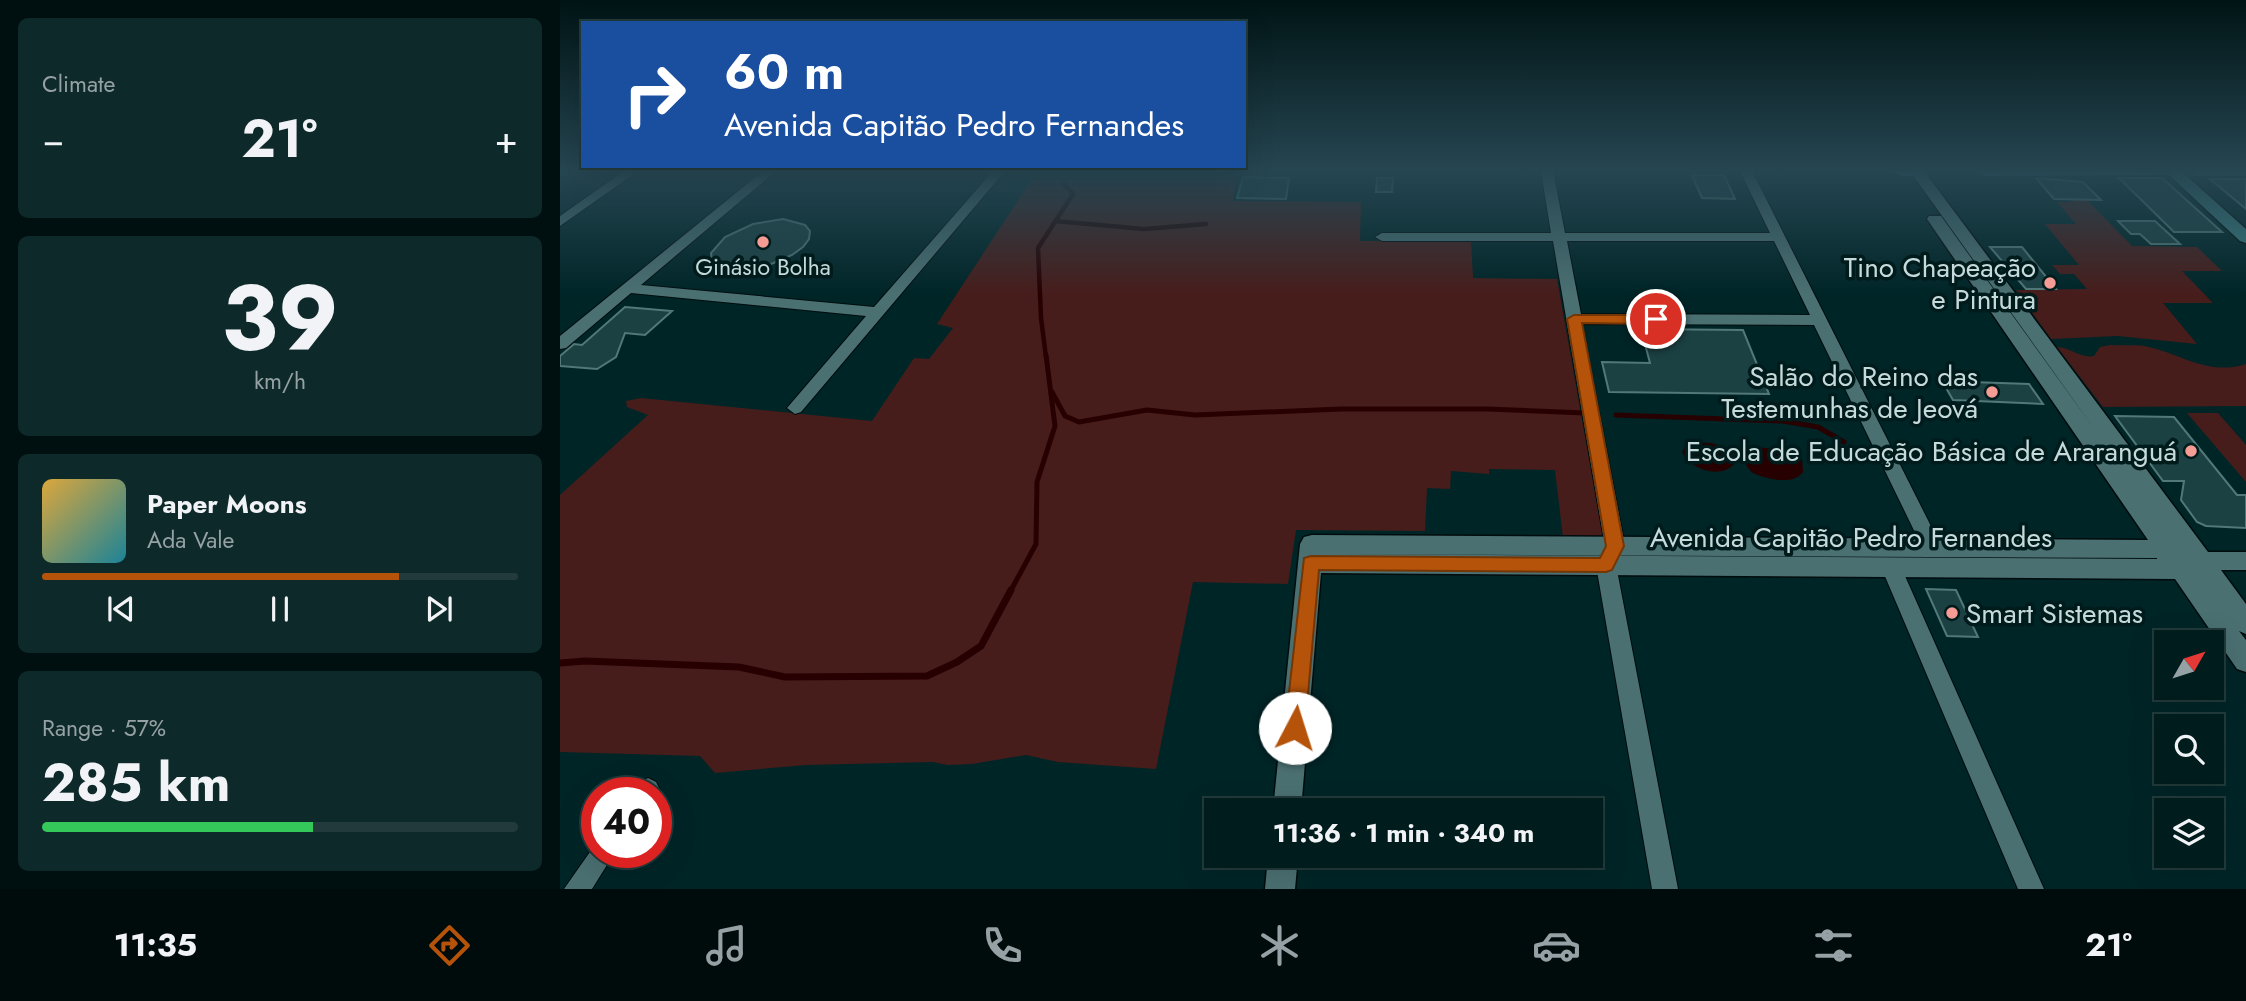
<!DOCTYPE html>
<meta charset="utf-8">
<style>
:root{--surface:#001c1d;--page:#0e292a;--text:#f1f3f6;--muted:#95a1a4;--line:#223a3b;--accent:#b45309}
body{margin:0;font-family:Jost,sans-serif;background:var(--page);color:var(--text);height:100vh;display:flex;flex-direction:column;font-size:26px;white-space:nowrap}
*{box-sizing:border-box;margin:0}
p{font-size:23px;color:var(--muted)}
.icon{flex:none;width:38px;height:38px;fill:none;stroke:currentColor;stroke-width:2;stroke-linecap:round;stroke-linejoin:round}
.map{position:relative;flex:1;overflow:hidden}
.drawer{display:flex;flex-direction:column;gap:18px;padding:18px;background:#000f10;width:560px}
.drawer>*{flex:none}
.guide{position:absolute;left:21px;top:21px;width:665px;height:147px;border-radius:0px;box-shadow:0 7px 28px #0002,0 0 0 2px var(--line);background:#1a4fa0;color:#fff;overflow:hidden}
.needle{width:46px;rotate:51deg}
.buttons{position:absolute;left:1594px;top:630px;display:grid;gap:14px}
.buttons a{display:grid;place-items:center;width:70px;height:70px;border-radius:0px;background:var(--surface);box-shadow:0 7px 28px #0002,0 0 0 2px var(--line);font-size:35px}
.speed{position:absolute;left:21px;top:777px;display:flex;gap:14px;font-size:35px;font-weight:700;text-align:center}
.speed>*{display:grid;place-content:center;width:91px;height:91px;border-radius:50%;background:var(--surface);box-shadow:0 7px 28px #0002,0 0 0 2px var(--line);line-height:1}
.speed .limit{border:10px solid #d22;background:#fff;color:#111}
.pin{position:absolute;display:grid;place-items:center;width:60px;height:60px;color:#fff;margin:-30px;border:4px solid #fff;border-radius:50%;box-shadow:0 2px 7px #0007}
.me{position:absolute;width:77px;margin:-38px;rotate:5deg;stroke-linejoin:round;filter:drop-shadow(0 0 5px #0008)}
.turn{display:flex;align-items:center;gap:24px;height:147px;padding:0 28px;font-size:32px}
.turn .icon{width:91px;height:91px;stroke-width:2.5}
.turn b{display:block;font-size:49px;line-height:60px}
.big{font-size:52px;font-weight:700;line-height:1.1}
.drawer .tile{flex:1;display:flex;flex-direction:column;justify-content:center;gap:10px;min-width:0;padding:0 24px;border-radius:10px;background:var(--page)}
.drawer .dial{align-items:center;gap:0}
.dial b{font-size:91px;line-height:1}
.song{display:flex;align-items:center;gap:21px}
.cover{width:84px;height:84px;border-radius:10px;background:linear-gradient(135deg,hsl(40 70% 55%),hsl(190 70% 35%))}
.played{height:7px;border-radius:4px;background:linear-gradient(90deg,var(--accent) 75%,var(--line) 75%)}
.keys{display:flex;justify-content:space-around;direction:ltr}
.heat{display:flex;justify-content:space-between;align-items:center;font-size:38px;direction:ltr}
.charge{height:10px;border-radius:5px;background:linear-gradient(90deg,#34c759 57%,var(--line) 0)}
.trip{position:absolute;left:644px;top:798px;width:399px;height:70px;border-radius:0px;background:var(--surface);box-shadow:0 7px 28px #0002,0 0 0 2px var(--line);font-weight:700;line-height:70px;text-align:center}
.tabs{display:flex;height:112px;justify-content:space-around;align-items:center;background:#000b0c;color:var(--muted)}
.tabs .icon{width:49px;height:49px}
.tabs .active{color:var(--accent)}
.tabs b{font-size:32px;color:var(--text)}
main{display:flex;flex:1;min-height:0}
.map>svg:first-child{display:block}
</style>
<main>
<section class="drawer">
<div class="tile"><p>Climate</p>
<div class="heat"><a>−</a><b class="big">21°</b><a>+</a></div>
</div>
<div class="tile dial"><b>39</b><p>km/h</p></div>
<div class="tile">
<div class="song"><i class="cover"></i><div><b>Paper Moons</b><p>Ada Vale</p></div></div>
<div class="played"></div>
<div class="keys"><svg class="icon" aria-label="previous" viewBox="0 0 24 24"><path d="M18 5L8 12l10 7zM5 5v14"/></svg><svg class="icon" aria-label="pause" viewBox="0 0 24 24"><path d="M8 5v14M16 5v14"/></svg><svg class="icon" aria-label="next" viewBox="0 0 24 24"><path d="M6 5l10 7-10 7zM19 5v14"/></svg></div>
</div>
<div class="tile"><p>Range · 57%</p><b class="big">285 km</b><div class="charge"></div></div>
</section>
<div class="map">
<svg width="1686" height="889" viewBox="0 0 1686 889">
<rect width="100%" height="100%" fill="#002527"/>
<!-- green -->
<path fill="#471d1b" d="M476,173L677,175L673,201L801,202L800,241H911L913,278L997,279L1043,538H1003L995,470L929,469V474L891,471L890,489L867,488L865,531L736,530L728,584L633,582L596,769L498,762L466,755L412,764L387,765L373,762L246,765L155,773L140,756L0,752V495L88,415L67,407L66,401L81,398L312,421L354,358L369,359L393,328L377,324Z
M1510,199L1527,200L1572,246L1637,247L1662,271H1622L1653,303H1603L1637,344L1558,336L1491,339L1456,290L1527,289L1514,274H1500L1492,265H1519L1485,224H1516L1497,202H1512Z
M1550,345C1563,346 1577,344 1589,347C1623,355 1649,376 1686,364V406L1543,407L1497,347C1510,347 1521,359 1534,356L1540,347Z
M1627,413H1658L1686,445V482Z"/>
<!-- water -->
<path fill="#270001" d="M1128,442C1145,442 1173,442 1175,463C1161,480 1131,470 1122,452Z
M1191,447L1236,450L1242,458L1243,472C1233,486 1207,479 1193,473C1187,469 1183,459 1184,452Z"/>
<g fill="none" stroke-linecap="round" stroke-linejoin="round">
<!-- stream-far2 -->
<path stroke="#270001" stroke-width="4.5" d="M495,221L584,229L646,224
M486,357L481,318L478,248L513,194L504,184"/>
<!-- stream-far1 -->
<path stroke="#270001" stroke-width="5" d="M492,392L505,416L519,422L587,410L635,415L781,409H927L1025,413
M1056,415L1223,421L1258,427L1284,442
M450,592L476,544L477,482L495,426L486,355"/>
<!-- stream -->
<path stroke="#270001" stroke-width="7" d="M0,663L25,661L179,667L225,677L367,676L397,662L421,646L451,590"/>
</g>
<!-- building -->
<path fill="#1c4143" stroke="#527879" stroke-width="2" d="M1132,175H1164L1175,199L1142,198Z
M683,177L729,178L726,199L677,198Z
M817,178H833L832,192H816Z
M1476,178L1523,182L1541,200L1494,199Z
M1559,178H1602L1662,232H1614Z
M1650,179H1686V209Z
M223,219L245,225L250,231L249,239L243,247L232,255L202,268L185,270L159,266L152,261L151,253L165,237L193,224Z
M1558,221H1595L1620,244H1591L1580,234H1571Z
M1430,247H1462L1496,289H1466Z
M65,307L112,311L85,335L65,333L56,357L37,369L0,366V356L14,344L22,345Z
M1081,329L1183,330L1209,394L1049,392L1042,362L1090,363Z
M1382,381L1469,384L1483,404L1393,400Z
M1555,416L1614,417L1677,495H1686V528L1646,526L1637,522L1621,500L1624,481H1603Z
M1366,589L1396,590L1418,637L1387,636Z"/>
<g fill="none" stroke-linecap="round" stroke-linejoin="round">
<defs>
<path id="minor" d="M64,171H78L0,226V216Z
M203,171H216L81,285L314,307L433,171H445L241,412L235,414L227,408L306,316L71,293L6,348L0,349V336Z
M981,171H993L1005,233H1210L1180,171H1192L1382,548L1379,553L1372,556L1365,553L1254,325L1022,324L1065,546L1056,565L1118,889H1092L1036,565L1045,546L993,241H822L815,237L822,233H991ZM1007,241H1214L1250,315L1021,314Z
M1331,559L1338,561L1341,567L1484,889H1458L1321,567L1324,561Z
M88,778L96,782L100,790L96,798V793H74L80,782Z
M37,842V852H55L32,889H4Z"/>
<path id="tertiary" d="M1350,171H1364L1648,552H1686V570H1661L1686,604V634L1679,631L1686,640V672L1677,669L1615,579L761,573L741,810H713L740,544L744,537L752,535L1588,540L1367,219L1369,216H1381L1535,430ZM763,554L1597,558V559Z
M1627,171H1686V176H1635Z
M708,856H738L735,889H705Z"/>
<path id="secondary" d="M1331,171H1365C1357,178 1339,178 1331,171Z
M1417,171H1621L1686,229V243L1680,241L1609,175L1424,176Z"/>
</defs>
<!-- minor casing -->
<use href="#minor" stroke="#000c0d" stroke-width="2"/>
<!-- tertiary casing -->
<use href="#tertiary" stroke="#000c0d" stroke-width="3"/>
<!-- secondary casing -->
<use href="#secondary" stroke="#000c0d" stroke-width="3"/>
<!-- minor -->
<use href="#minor" fill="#4b7072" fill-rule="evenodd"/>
<!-- tertiary -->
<use href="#tertiary" fill="#4b7072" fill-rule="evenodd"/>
<!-- secondary -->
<use href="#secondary" fill="#3b7d80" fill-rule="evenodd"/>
</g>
<!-- sky -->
<linearGradient id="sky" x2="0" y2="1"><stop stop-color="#001415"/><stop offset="0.58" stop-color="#264652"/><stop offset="1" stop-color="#264652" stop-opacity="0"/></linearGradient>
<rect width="1686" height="295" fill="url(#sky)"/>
<!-- route -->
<path fill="#b45309" stroke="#753606" stroke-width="2" d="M1014,315H1096L1103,319L1096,324L1022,323L1064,546L1052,570L1046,572L759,570L745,728L742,735L735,737L728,735L725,728L744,558L751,556L1040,558L1046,546L1007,319Z"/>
<!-- markers -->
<g fill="#f59c94" stroke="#001b1c" stroke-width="2.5">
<circle cx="203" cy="242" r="7"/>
<circle cx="1490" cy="283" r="7"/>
<circle cx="1432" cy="392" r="7"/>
<circle cx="1631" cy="451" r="7"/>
<circle cx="1392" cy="613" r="7"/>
</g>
<g text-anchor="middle" stroke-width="7" stroke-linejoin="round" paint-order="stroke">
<!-- far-poi labels -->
<g font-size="23" fill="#c6dadb" stroke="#001b1c">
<text x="203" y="275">Ginásio Bolha</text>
</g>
<!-- poi labels -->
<g font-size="28" fill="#c6dadb" stroke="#001b1c" text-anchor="end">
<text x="1476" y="277">Tino Chapeação<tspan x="1476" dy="32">e Pintura</tspan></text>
<text x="1418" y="386">Salão do Reino das<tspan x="1418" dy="32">Testemunhas de Jeová</tspan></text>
<text x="1617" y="461">Escola de Educação Básica de Araranguá</text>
<text x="1406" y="623" text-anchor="start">Smart Sistemas</text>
</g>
<!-- street labels -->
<g font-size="28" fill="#c6dadb" stroke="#001b1c">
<text x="1291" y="547">Avenida Capitão Pedro Fernandes</text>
</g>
</g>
</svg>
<div class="buttons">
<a><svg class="needle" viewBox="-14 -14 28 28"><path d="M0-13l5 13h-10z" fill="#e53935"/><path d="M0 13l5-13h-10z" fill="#95a1a4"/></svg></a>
<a><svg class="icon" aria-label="search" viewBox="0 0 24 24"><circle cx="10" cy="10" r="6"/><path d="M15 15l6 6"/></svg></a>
<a><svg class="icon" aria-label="layers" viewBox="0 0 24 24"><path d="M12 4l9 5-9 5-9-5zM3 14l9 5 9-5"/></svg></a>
</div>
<div class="speed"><div class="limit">40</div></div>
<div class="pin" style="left:1096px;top:319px;background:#d93025"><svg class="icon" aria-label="arrive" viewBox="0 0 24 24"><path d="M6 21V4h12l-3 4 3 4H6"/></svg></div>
<svg class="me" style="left:735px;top:728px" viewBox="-20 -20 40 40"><circle r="19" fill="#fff"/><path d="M0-13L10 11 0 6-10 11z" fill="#b45309"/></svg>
<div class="trip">11:36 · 1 min · 340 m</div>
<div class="guide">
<div class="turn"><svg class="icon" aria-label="right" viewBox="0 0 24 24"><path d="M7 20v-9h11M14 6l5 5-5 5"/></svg><div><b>60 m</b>Avenida Capitão Pedro Fernandes</div></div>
</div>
</div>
</main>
<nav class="tabs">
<b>11:35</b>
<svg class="icon active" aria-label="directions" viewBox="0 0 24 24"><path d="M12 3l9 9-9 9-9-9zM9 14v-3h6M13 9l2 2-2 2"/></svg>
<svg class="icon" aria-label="music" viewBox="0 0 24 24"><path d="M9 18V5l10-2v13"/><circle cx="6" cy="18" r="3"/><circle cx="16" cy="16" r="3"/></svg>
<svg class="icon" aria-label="phone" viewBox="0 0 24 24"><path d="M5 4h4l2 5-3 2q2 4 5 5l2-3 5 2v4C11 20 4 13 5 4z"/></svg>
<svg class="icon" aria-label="climate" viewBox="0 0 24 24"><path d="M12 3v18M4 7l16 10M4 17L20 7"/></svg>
<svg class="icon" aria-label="car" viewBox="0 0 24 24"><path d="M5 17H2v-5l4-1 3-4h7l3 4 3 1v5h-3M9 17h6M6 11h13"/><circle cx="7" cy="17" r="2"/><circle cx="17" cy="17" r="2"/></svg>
<svg class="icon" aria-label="filters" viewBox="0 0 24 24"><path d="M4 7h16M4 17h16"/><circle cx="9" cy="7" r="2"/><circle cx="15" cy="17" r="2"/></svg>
<b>21°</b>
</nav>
